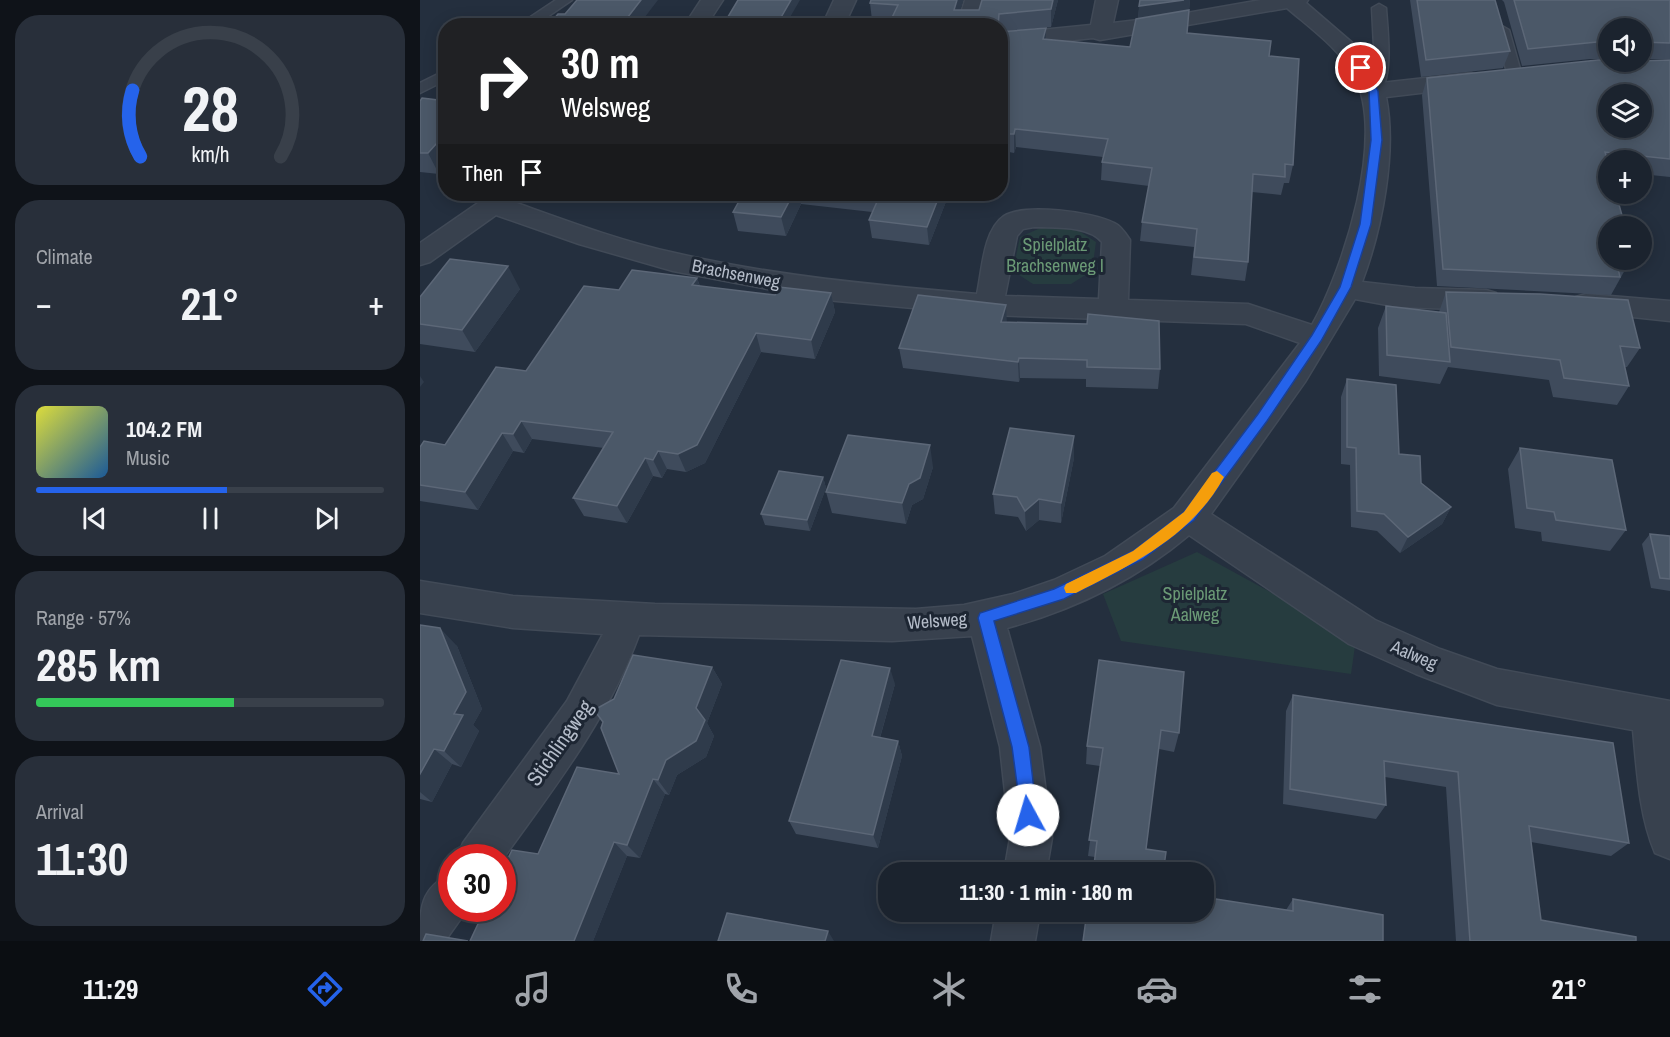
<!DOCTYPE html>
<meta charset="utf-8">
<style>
:root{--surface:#1b232e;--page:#282f3a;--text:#f1f3f6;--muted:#a0a4aa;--line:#39404a;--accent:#2563eb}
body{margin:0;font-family:"Archivo Narrow",sans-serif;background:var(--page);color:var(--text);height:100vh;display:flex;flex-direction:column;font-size:22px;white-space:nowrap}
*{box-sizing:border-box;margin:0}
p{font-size:20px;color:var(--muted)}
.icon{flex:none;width:33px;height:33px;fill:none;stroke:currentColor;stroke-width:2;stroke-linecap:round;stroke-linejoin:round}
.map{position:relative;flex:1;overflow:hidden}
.side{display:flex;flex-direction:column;gap:15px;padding:15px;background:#0f1319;width:420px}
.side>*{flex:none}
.top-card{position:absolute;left:18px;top:18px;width:570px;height:183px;border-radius:24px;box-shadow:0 3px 15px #0003,0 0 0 2px var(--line);background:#202124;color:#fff;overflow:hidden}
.buttons{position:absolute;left:1178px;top:18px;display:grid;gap:12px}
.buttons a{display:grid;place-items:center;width:54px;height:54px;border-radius:50%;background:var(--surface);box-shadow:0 3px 15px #0003,0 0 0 2px var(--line);font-size:30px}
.speed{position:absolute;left:18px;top:844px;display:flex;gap:12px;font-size:30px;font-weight:700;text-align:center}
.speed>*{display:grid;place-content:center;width:78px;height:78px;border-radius:50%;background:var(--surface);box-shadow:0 3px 15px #0003,0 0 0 2px var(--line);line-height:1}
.speed .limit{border:9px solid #d22;background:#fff;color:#111}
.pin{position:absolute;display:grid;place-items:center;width:51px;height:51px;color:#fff;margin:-26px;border:3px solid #fff;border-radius:50%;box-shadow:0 2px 6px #0007}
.me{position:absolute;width:66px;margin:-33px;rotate:354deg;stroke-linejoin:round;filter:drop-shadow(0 0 4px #0008)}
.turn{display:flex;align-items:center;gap:21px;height:126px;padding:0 24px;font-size:27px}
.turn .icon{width:78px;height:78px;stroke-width:2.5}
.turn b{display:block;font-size:42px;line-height:51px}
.then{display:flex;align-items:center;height:57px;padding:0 24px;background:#0003;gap:12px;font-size:22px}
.big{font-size:45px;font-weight:800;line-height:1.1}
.side .card{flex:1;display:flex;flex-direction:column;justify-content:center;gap:9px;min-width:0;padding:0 21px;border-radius:24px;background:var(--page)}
.side .dial{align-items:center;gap:0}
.dial svg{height:156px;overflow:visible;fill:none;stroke:var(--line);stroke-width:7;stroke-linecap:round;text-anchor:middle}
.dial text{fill:var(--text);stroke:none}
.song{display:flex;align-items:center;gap:18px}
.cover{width:72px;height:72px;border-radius:9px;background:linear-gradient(135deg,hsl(60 70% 55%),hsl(210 70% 35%))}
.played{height:6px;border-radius:3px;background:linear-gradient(90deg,var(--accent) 55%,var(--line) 55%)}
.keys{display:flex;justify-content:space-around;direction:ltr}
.heat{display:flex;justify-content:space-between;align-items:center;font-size:33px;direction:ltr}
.charge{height:9px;border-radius:4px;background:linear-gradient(90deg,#34c759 57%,var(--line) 0)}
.trip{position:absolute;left:458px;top:862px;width:336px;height:60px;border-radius:24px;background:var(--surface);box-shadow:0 3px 15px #0003,0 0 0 2px var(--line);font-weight:800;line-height:60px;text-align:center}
.tabs{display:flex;height:96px;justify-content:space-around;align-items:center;background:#0b0e12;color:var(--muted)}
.tabs .icon{width:42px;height:42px}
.tabs .active{color:var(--accent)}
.tabs b{font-size:27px;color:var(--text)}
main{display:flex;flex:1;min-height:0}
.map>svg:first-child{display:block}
</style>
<main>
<section class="side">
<div class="card dial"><svg viewBox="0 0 100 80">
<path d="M14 69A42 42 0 1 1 86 69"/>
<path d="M14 69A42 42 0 0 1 10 35" stroke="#2563eb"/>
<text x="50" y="56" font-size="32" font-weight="700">28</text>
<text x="50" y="72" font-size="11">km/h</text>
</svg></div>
<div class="card"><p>Climate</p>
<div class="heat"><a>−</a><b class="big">21°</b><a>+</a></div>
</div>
<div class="card">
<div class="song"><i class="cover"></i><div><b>104.2 FM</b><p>Music</p></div></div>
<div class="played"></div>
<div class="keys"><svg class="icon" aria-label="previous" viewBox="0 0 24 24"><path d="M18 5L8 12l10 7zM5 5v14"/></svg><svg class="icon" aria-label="pause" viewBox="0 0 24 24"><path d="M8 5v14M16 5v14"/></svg><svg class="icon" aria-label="next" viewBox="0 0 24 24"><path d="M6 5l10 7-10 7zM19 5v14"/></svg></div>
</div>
<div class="card"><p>Range · 57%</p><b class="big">285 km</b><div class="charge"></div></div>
<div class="card"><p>Arrival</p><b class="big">11:30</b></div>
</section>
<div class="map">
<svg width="1250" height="941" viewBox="0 0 1250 941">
<rect width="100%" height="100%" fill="#242f3e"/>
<!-- green -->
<path fill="#263c3f" d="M625,226L653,227L676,242L672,271L651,284H613L593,271L600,237Z
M777,552L936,639L931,674L701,641L683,594Z"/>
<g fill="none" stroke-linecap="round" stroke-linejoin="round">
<defs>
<path id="service" d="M136,0H152L114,26H97Z
M959,4L966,8C967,27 976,90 953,96L945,91L955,67L952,8Z
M1082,26L1089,30L1102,76L1100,79L1095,80L1088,76L1075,30Z
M26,70V80L0,93V83Z"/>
<path id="minor" d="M281,0H303L286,26H264Z
M414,0H436L424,26H402Z
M545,0H567L559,26H537Z
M676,0H698L693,23L744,17L841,0H888L886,3L936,46L961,83L1051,73L1059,75L1063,80L1059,85L1051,87L966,97C977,152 962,229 942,282L995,288L1066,290L1076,293L1080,300L1076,307L1066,310L978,307L935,299L885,382L791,514L955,620L1020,649L1077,669L1250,701V859L1235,853C1219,815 1217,771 1213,730L1077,705L996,674L929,644L769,535C717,579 653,610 587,628L620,747L632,838L626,873H584L590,838L580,747L552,636L472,641L219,635C188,719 134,788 82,860L37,858L43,843L147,701L183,634L93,628L0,613V581L93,596L235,604L496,609L544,605L593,594L634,580L685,556L754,508L880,343L826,324L569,315L406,300L253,271L159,244L76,215L10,262L0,265V243L71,194H101L94,202C147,221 200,241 255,253C354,276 455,285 557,294C562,272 563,230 584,216C605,203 673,212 694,223C701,226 706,234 710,240L708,300L828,304L892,325C923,270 967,135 934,76C919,48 890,28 867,8L680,40L673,38L580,48V34L671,25ZM614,227C635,228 668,225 682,242L679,299L585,296L597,236L603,229Z
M1166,294L1250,301V321L1156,311L1152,304L1156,297Z
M32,873V909L47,910L25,941H0C0,908 0,888 32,873Z
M576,912H620L615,941H571Z"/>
</defs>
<!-- service casing -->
<use href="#service" stroke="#414a57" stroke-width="3"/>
<!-- minor casing -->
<use href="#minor" stroke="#414a57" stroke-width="3"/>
<!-- service -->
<use href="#service" fill="#38414e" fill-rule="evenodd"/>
<!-- minor -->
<use href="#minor" fill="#38414e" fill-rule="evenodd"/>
</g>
<!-- wall -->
<path fill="#3f4b5c" d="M451,0H543L540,10H559L638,0L631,27L580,32V26H468L470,21L452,20L450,3Z
M720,0H770L767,33L849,56L873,165L869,183H864L861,195L832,192L828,262L825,281L771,275L774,247L720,241L722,222L729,186L681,180L682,162L683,157L596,147L594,153L589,152L586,163L580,162V32L626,39L710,47L741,14L718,18Z
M990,0H1075L1090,51L1083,68L1001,77Z
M1082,0H1250V59H1221V28H1188V59H1170L1102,66L1084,2Z
M1250,60V177L1221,174V160H1188V226L1210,261L1191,295L1017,286L1002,95L1007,78Z
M0,101H26V166L19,174L0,172Z
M302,194H529L509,245L452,238L449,220L452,212L381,204L366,236L318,231L313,212L322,196Z
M277,278L280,286L355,295L411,293L415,312L395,359L341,352L285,463L266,472L247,469L242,478L233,476L207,523L164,516L153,498L184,448L112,439L104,453L93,451L58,510L0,501V447L25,445L106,371L199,290Z
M100,289L55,352L0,344V297Z
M1026,292L1220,348L1207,367H1205L1209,386L1197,405L1133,397L1129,380L1028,367L1020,384L959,376L958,328L966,306L1019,312Z
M586,305V322L740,369L738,389L666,387V379L600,378L599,382L483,368L479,348Z
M927,379L979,454L1001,483L1031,507L1022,524L980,553L957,531L931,527L930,465L921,464V397Z
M654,436V458L641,523L619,520L606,531L598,517L575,514L573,494Z
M1100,448L1206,530L1190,551L1122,541L1121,532L1095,528L1088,469Z
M513,467L503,499L492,505L486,524L412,513L406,492Z
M403,477L406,488L390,531L345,525L341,514Z
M1230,534L1250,536V591L1231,588L1222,544Z
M0,625L37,646L62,709L53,725L59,731L41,767L32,764L12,802L0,799Z
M679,660L759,733L754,752L739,749L675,857L668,856L680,766L666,764L667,746Z
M292,667L302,684L287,723L294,736L286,757L257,775L249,795L245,794L220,858L207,856L173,941H50L118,854L199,774Z
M475,684L460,738L478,741L482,756L458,848L376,834L369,821Z
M873,695L1209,843L1191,856L1111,842L1121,920L1216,941H1036L1026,787L965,777L966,805L956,819L863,804L866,711Z
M873,899L963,915L667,912L866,910Z"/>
<!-- shaded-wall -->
<path fill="#2f3b4b" d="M221,0H238L218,26H201Z
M371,0H380L365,26H356Z
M537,0H543L536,26L534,10Z
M633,0H638L631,27V9Z
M764,0H770L769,10L718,18L719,6Z
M626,28V45L623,39Z
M595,129L596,147L594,153V134Z
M26,133V166L19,174L8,153Z
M588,134L589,152L586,163L585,144Z
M373,194H378L381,204L366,236L361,217Z
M520,194H529L509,245L507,227Z
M88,266L100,289L55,352L42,330Z
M277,278L283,297L272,285Z
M411,293L415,312L395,359L391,340Z
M586,305L587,325L581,322Z
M336,333L341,352L285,463L266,472L258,454Z
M599,358L600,378L599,382L598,362Z
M0,376L4,382L0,387Z
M101,421L112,439L104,453L93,434Z
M82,433L93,451L58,510L45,492Z
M654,436V458L641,523V503Z
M510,445L513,467L503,499L492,505L486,524L482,503L489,484Z
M238,451L247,469L242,478L233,460Z
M225,458L233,476L207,523L197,506Z
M403,477L406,488L390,531L387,520Z
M619,499V520L606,531L605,511Z
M1031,507L1022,524L980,553L988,537Z
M20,628L37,646L62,709L53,725L59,731L41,767L24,751L34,714Z
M292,667L302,684L287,723L294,736L286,757L257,775L249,795L238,780L246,760L276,708Z
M470,668L475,684L456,751L452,736Z
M478,741L482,756L458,848L453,835Z
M14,749L32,764L12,802L0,792V774Z
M233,779L245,794L220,858L207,845Z
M194,842L207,856L173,941H154Z
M408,931L414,941H405Z"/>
<!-- building -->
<path fill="#4b5868" stroke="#5c6777" stroke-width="1.5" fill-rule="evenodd" d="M157,0H221L201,26H128L138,14H145Z
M318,0H371L356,26H315L303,25Z
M451,0H537L534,10H559L562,0H633L631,9L579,14L578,26H468L478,5L450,3Z
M720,0H764L719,6Z
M997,0H1075L1090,51L1006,60Z
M1094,0H1250V43L1221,42V28H1188V42H1177L1108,49Z
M769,10L767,33L851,41L849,56L879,59L873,165L865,164V177L833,174L828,262L774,257L777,229L722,222L732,168L682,162L688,139L595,129L594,134H588L585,144H580V32L626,28L623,39L710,47L716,19Z
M1178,60H1188V62L1250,60V159L1185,152L1188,162V194H1196L1205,226H1188V260H1196L1200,277L1023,269L1007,78ZM1188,94H1221V128H1188Z
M2,98L26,101V133L8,153H0V101Z
M323,194H373L361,217L313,212Z
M444,194H520L507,227L449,220L460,195Z
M30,259L88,266L42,330L0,324V297Z
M212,270L277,278L272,285L355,295L359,287L411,293L391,340L336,333L277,445L258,454L238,451L233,460L225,458L197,506L153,498L193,432L101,421L93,434L82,433L45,492L0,485V447L4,441L25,445L76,367L106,371L164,286L199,290Z
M1026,292L1120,294L1208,300L1220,348L1200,346L1209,386L1144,378L1140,360L1031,347Z
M498,295L586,305L581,322L667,324L668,314L739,321L740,369L667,367V360L599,358L598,362L479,348Z
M966,306L1026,313L1030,362L967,355Z
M927,379L976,385L979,454L1000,456L1001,483L1031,507L988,537L964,514L937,511L936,448L927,447Z
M590,428L654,436L641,503L619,499L605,511L597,497L573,494Z
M428,435L510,445L500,478L489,484L482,503L406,492Z
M1100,448L1192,460L1206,530L1136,520L1134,512L1107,508Z
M359,471L403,477L387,520L341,514Z
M1230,534L1250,536V579L1240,578Z
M0,625L20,628L46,692L34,714L43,715L24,751L14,749L0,774Z
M213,655L292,667L276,708L285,720L276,741L246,760L238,780L233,779L207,845L194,842L154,941H50L65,909H82V871L92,850L118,854L157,767L199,774L181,728L183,722L174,710L194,699Z
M421,660L470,668L452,736L478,741L453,835L369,821Z
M679,660L764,672L759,733L741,730L726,849L746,852L743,873H673L677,841L669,840L683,748L667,746Z
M873,695L1193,743L1209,843L1109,826L1121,920L1216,937V941H1050L1038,772L964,761L966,805L870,789Z
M783,897L873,911V899L963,915V941H663L667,912H783Z
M307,913L408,931L405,941H298Z
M6,934L48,941H3Z"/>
<!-- route -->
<path fill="#2563eb" stroke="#184099" stroke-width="1.5" d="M941,65L946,68L958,91L962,140L951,224L931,287L901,341L847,421L774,520L723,559L644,599L574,621L609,747L617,815L614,821L608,824L602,821L592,747L558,618L560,613L634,589L713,551L764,512L838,414L892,335L920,287L940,224L951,140L949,91L937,68Z"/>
<!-- slow -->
<path fill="#f59e0b" d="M797,471L804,477C772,536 713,564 656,593H646L644,588L646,584L713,551L764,512L792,473Z"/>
<g text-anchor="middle" stroke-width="6" stroke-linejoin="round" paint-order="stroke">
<!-- park labels -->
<g font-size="18" fill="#6b9a76" stroke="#1d2633">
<text x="635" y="251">Spielplatz<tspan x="635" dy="21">Brachsenweg I</tspan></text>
<text x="775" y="600">Spielplatz<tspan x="775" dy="21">Aalweg</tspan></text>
</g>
<!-- street labels -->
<g font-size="18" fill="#b4bcc9" stroke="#1d2633">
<text transform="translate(316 274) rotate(11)" y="6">Brachsenweg</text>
<text transform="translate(517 621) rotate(-4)" y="6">Welsweg</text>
<text transform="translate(994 655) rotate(23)" y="6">Aalweg</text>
</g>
<!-- near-street labels -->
<g font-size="21" fill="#b4bcc9" stroke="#1d2633">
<text transform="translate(140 743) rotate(-55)" y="7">Stichlingweg</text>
</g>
</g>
</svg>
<div class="buttons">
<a><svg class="icon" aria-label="sound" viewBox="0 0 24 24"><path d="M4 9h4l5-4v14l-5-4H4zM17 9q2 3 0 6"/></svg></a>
<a><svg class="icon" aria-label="layers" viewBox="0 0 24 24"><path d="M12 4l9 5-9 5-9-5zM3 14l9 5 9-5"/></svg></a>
<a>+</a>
<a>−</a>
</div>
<div class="speed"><div class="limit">30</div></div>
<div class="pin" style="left:941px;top:68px;background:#d93025"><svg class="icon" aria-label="arrive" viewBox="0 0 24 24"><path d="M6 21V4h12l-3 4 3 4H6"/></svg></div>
<svg class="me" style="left:608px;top:815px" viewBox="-20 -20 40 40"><circle r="19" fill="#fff"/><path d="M0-13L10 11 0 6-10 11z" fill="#2563eb"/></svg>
<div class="trip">11:30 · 1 min · 180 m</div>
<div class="top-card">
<div class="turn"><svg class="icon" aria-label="right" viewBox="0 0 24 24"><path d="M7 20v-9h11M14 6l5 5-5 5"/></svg><div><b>30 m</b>Welsweg</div></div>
<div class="then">Then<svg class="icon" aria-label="arrive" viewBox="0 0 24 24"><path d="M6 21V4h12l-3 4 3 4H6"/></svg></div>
</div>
</div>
</main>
<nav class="tabs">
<b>11:29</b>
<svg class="icon active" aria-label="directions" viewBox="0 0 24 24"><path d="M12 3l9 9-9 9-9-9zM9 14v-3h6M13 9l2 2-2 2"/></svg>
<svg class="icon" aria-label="music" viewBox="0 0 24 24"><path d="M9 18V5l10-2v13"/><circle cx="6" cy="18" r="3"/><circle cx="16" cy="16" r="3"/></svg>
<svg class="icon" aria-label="phone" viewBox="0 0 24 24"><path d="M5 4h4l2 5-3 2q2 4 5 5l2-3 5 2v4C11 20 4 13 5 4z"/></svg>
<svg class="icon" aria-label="climate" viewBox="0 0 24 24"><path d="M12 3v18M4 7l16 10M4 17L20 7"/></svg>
<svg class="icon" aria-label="car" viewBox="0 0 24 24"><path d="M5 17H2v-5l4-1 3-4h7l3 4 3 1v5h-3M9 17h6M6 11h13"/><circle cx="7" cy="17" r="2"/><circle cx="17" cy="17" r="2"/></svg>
<svg class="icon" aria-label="filters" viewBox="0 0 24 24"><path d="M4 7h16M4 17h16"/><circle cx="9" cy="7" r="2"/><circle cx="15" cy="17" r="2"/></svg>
<b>21°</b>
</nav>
